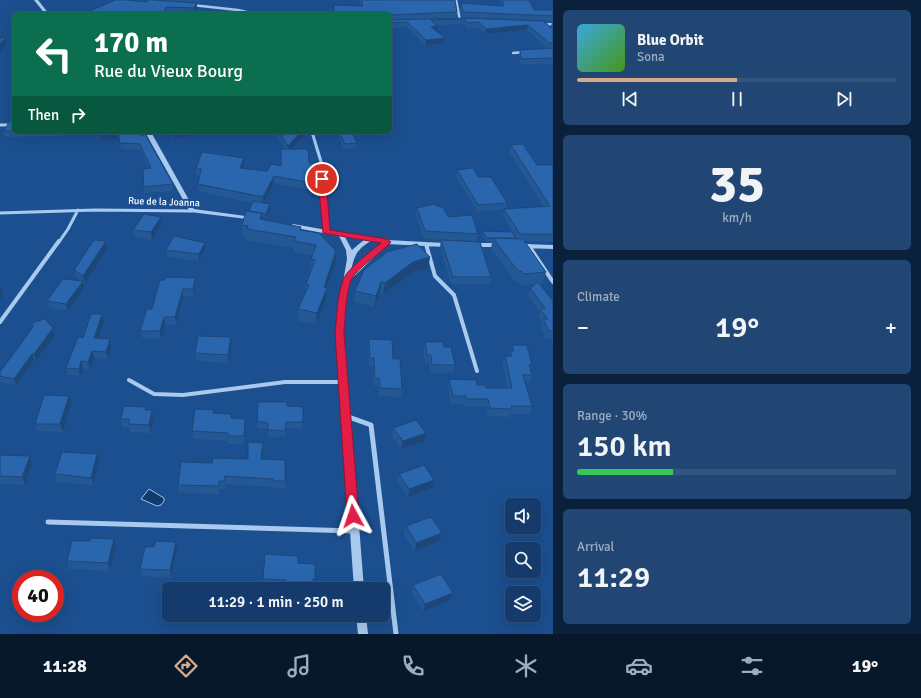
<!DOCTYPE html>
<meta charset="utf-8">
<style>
:root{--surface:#143b6b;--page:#214673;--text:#f1f3f6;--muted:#9dadc1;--line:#33557e;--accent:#d6ab8b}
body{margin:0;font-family:Signika,sans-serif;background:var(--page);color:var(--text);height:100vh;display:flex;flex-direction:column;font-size:15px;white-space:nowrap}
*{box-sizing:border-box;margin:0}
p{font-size:13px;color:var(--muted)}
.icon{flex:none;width:22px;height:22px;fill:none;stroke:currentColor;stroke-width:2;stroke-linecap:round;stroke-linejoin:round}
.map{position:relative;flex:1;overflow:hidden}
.sheet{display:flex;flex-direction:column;gap:10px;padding:10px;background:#0b203b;width:368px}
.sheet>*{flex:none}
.hud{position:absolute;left:12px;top:12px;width:380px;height:122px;border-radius:6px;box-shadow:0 4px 16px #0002,0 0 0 1px var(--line);background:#0b6e4f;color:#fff;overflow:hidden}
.buttons{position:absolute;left:505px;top:498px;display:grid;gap:8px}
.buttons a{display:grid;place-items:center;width:36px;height:36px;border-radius:6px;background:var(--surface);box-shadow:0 4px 16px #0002,0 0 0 1px var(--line);font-size:20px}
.speed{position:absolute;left:12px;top:570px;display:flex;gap:8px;font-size:20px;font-weight:700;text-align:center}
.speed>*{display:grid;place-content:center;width:52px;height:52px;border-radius:50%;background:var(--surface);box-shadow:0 4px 16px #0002,0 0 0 1px var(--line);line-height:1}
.speed .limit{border:6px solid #d22;background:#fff;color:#111}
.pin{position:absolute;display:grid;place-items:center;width:34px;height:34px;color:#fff;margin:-17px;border:2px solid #fff;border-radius:50%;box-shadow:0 1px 4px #0007}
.me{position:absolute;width:44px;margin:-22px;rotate:355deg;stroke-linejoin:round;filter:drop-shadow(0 0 3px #0008)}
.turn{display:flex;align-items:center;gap:14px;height:84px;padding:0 16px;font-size:18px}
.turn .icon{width:52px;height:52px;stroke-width:2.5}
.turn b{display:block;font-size:28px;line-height:34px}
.then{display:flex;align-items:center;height:38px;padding:0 16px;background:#0003;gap:8px;font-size:15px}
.big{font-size:30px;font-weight:600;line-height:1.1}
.sheet .tile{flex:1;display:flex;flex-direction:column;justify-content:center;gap:6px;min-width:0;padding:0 14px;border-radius:6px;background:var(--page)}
.sheet .dial{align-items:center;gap:0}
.dial b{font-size:52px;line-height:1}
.song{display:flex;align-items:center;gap:12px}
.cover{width:48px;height:48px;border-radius:6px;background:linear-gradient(135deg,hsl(200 70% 55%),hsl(100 70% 35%))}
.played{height:4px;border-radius:2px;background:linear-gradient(90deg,var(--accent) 50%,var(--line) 50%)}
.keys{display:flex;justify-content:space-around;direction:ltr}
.heat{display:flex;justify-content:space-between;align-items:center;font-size:22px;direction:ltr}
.charge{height:6px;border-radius:3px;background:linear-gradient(90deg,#34c759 30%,var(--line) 0)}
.trip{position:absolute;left:162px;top:582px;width:228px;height:40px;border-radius:6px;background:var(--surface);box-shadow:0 4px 16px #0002,0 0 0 1px var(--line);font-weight:600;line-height:40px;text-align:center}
.tabs{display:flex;height:64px;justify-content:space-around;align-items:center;background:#08182b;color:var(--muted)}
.tabs .icon{width:28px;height:28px}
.tabs .current{color:var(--accent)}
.tabs b{font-size:18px;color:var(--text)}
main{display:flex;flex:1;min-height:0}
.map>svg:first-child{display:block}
</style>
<main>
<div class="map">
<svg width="553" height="634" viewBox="0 0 553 634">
<rect width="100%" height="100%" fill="#1b4f8f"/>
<!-- water -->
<path fill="#123a6d" stroke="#9cc4f0" d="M149,489L164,498V501L161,505L157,506L141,499Z"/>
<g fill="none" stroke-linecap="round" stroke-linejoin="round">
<!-- minor-far3 -->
<path stroke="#a9c9ee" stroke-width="2.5" d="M456,0L460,20
M192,5L238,10L255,14
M542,25L553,24
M513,53L525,52"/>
<!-- minor-far2 -->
<path stroke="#a9c9ee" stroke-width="3" d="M0,125H14
M312,132L322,165V193L326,226L325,232
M0,213L96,210L192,211
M59,242L68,229L78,210"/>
<!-- minor-far1 -->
<path stroke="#a9c9ee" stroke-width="4" d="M387,242L445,245
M426,244L435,276L454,295L477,371
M476,245H497
M524,246L553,247
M529,246L553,282
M0,322L59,241
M129,380L154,394L183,395L285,382H342"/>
<!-- minor -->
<path stroke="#a9c9ee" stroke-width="5" d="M346,416L371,425L396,634
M48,522L354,531"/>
<!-- tertiary -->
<path fill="#a9c9ee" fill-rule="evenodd" d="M34,0H38L49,14H45Z
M145,132H151L194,209L253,217L256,219L255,220L190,212Z
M293,224L389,241L390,242L350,280L345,305L344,333L364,589H354L336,333L339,305L347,259L346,250L339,236L291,227L290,226ZM345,237L364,240L359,244L352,250ZM371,241L382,243L351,271C354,256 357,249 371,241Z
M356,615H366L368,634H358Z"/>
</g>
<!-- wall -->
<path fill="#245895" d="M158,0H201L200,3Z
M359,0H455L457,12V18L543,21L553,29V64H520L519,56L520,50L548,49L527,30L485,34L478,28H467L464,24L436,25L437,26V31L444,43L426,46L407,27L390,28V14L361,6Z
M500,0H529L534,10H553V29L551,27L552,21L462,17L460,8L461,3L502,6Z
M147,2L197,3V8L194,13L166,12V14H83Z
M14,113V132H63L61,136L5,137L4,131L13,121L12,116Z
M118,132L142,136L173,184V191L144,193V187L149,168L141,150L121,149Z
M164,132H207L174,139L172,136L167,137Z
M275,132H307L291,149L318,170L316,191L274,183L263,203L270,204V208L266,218L262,217L263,220L301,230L336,262L327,288L326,299L316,324L298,321V309L305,293L306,284L311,270H310L311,259L312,256L294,252V248L247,240V237L242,236V225L253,203L198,191V184L199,176H197L196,169L244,158V165L243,169L267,171L281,166L285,149Z
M318,132H352L357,143L356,148L344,149L337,133H318Z
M511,145L537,165H553V242L524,241L546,272L543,283H539L553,301V340L552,339H546L540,327L542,322L538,317L540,312L528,296L530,288L536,284L521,285L518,282H515L491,249L492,242L486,241L481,235L482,231L516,238L503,216L504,209L477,212L456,176L457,170L478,177L507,203L506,209L544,207L509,152Z
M436,206L448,217L478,234L476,241L424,239L416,216L417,208Z
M161,217L162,224L152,240L134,237L133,230Z
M441,240L491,277L490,284H451L440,247Z
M106,241L107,249L85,284L83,283L84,288L68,311L49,308L47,301L79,280L76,278L74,270Z
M205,243V250L199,261L167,257L166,250Z
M430,257L428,268L412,273L383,294H380L374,307L354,302L355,291Z
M160,280L195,285L193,296H183L176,325L165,324L161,339L142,338L140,331L152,309Z
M104,321L98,338L111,346L108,359L94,358L90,369H83L80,376L68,375L66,368L83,338Z
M32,323L53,328L55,335L36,361L34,360L16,385L0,382V372L33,327Z
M369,339L393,359L402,389L401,397L379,396L378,386H374L373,366H369L368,347Z
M425,342L444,347L455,365L453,373H431L429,363H425L423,349Z
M231,345L229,363L196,361L195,353Z
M512,345L532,365L531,370L532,375L529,383H525L532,406L530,414H510L509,417L488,416L486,407H464V404H451L448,387L449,379L477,385L486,388H508L502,364L505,356H509Z
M71,403L63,432L37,431L35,424Z
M287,406L303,407L302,429L286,428L285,437H268V429L257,428V421Z
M214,410V413L231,418L245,419V427L244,444H228V441L193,439L192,431Z
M153,418L151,433L130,432L129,427H122L121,419Z
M393,428L426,433L425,441L401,449L392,436Z
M263,451L262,459L285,460V489L274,488L273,487L225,484V489H220V494L179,493L178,485L212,463L248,459Z
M0,455L30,456L32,464L25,485L0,484Z
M99,461L93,485L57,482L55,474Z
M399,474L434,480L432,488L408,497L398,482Z
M406,526L442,533L440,541L415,551L404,534Z
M116,547L110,571L69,569L67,561Z
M177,550L171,578L142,576L140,569Z
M298,563L315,579V586H313V589H286V587L263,586V579Z
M413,585L453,593L450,600L423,612L412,593Z"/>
<!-- shaded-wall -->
<path fill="#1d4779" d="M197,3V8L194,13V8Z
M528,25L527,30L485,34L486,29Z
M437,26V31L431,27Z
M5,38L6,44L0,52V45Z
M445,38L444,43L426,46V40Z
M60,132H63L61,136Z
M111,132H116L117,139L101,140L100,133Z
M166,132H172V136L167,137Z
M173,132H207L174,139Z
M301,132H307L288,153V146Z
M244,158V165L241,176L240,168Z
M274,176V183L263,205V197Z
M270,204V208L266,218V214Z
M262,213L263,224L260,219Z
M161,217L162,224L152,240L151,232Z
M106,241L107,249L85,284L83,276Z
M205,243V250L199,261V254Z
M336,251V262L325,293L327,288L326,299L316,324L317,313L324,287Z
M430,257L428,268L412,273L383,294L385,283L413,262Z
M195,278V285L193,296V289Z
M83,281L84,288L68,311L66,304Z
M381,282L380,294L374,307L376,296Z
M1,288L3,295L0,300V289Z
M183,289V296L176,325L175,317Z
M102,314L104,321L96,345L94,338Z
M164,317L165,324L161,339L160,331Z
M53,328L55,335L36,361L34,354Z
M231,337V345L229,363L228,355Z
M110,339L111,346L108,359L106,352Z
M92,351L94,358L90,369L88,362Z
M32,354L34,360L16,385L14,379Z
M81,361L83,369L80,376L79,369Z
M69,396L71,403L63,432L60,424Z
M152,410L153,418L151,433L149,425Z
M245,419V427L244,444V436Z
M426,433L425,441L401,449L403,441Z
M263,443V451L261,467V459Z
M97,454L99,461L93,485L91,478Z
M30,456L32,464L25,485L22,477Z
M434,480L432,488L408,497L409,489Z
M219,481L220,489V494L219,486Z
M442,533L440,541L415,551L416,543Z
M114,539L116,547L110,571L108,563Z
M176,542L177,550L171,578L170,570Z
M453,593L450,600L423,612L425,604Z"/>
<!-- building -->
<path fill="#2a66ad" stroke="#1d4779" d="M115,0H127L147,2L148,0H154L197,3L194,8L166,7L165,11L156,12L157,14H144V12H114V14H83Z
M361,0H455L457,12L390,15V14H334V5L363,6Z
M502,0H529L534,10H553V16L463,12L461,3L504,6Z
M465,18L543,21L553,29V43H549L528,25L486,29L479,22L468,23L465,19L431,20L437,26L431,27L445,38L426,40L407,22L390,23V20Z
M0,38H5L0,45Z
M553,48V58L521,59L520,50Z
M14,120V131H4L9,122Z
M100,132H111L100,133Z
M118,132H142V136L145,134L173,184L144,187L143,169L151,168L140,144L120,143Z
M279,132H301L288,146Z
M339,132H352L357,143L345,144Z
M523,144L537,165H553V234H520L504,209L550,206L511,145Z
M281,149H308L309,163H318L316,184L274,176L263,197L198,184L201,169H196L202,152L244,158L240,168L267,171L271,164L281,166Z
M473,168L478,177H491L507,203L478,205L457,170Z
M253,201L270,204L266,214L249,211Z
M435,204L436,206L443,207L448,217L472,215L478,234L425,231L417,208Z
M246,211L262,213L260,219L301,227L300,230L319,233L336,251L324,287L327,288L317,313L298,309L309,285L306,284L315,260L311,259L316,245L294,241L296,237L247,229L248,226L242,225Z
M144,214L161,217L151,232L133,230Z
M482,231L512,232L516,238H487Z
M174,236L205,243L199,254L166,250Z
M493,238L523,239L546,272L524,274L521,271H518Z
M94,240L106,241L83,276L74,270Z
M441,240L480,242L491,277H453Z
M417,244L430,257L413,262L385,283L381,282L376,296L355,291L364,270L387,252Z
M165,277L195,278L193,289H183L175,317H164L160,331H140L147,309H152L160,280H165Z
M63,279L83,281L66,304L47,301Z
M538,282L553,301V331H549L543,319H548L540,309L545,308L530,288Z
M91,314H102L94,338L110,339L106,352L92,351L88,362L81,361L79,369L66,368L78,337L83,338Z
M45,319L53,328L34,354H32L14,379L0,376V372L33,327L32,323Z
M198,336L231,337L228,355L195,353Z
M369,339L392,340L393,359H400L402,389L380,388L379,378H375L374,358H370Z
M425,342H443L444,347H451L455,365H432L431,355H427Z
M512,345H527L532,365H529L532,375H523L532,406H511L512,409L490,408L488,399H466V396H453L449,379L476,380L477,385H485L486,388H512L505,356H512L510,351H514Z
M44,395L69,396L60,424H35Z
M258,402H287V406L303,407V422H286L285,431L268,430V423L257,421Z
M124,406L145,407V410H152L149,425L129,424V419H121Z
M195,409L214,410L213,413L231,414V418L245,419L244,436H228V433L192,431Z
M416,420L426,433L403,441L393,428Z
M248,442L263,443L261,459L285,460V481H274L273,479L225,476L224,481H219V486L178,485L181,462L212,463L213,458L248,459Z
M62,452L97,454L91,478L55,474Z
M0,455L30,456L22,477L0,476Z
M424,465L434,480L409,489L399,474Z
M431,517L442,533L416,543L406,526Z
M91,538L114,539L108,563L67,561L72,541H90Z
M156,541L176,542L170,570L140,569L145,547H154Z
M265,554L298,556V563L315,564V579H313V588L286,587V580L263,579Z
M441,574L453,593L425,604L413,585Z"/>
<!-- route -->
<path fill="#e11d48" stroke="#92132f" d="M322,176L326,179L330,230L387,239L391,242C381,254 358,266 351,280C346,292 345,319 344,333L359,516L357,520L353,522L349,520L347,516L335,333C337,316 337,296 343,280C347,269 371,251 381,243L323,233L318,179Z"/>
<g text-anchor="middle" stroke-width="4" stroke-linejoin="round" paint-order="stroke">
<!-- street labels -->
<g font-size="10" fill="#fff" stroke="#1b4f8f">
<text transform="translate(164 201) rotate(2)" y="4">Rue de la Joanna</text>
</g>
</g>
</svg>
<div class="buttons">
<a><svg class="icon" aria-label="sound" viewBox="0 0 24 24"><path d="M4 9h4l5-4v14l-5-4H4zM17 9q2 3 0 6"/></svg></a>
<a><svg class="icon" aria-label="search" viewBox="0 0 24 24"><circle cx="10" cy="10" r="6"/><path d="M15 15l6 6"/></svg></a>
<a><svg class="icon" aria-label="layers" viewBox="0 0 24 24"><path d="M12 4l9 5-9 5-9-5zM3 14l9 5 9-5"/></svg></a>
</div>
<div class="speed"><div class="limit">40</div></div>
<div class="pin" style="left:322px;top:179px;background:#d93025"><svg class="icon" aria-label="arrive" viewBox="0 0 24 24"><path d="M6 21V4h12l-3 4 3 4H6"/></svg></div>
<svg class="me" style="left:353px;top:516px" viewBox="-20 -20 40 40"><path d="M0-17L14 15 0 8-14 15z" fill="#e11d48" stroke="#fff" stroke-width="4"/></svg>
<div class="trip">11:29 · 1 min · 250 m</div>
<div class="hud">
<div class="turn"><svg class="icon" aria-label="left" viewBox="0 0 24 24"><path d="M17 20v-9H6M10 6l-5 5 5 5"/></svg><div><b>170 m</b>Rue du Vieux Bourg</div></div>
<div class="then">Then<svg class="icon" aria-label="right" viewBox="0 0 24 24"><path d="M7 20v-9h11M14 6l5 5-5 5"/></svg></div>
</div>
</div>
<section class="sheet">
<div class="tile">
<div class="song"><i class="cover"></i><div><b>Blue Orbit</b><p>Sona</p></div></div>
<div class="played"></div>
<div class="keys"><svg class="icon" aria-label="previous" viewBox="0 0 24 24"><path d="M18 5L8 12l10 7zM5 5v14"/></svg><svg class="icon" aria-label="pause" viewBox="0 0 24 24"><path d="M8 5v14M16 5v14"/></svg><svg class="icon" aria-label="next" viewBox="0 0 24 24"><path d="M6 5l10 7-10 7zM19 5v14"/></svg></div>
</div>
<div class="tile dial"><b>35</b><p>km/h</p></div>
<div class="tile"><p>Climate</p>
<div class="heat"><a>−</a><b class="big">19°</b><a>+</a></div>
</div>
<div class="tile"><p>Range · 30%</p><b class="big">150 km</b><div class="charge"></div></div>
<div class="tile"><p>Arrival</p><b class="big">11:29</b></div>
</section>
</main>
<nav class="tabs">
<b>11:28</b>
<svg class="icon current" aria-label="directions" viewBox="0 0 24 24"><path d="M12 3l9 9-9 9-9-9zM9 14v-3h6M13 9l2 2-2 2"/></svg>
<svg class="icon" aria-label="music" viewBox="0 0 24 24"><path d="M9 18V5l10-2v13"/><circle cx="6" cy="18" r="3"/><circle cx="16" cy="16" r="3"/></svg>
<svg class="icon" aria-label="phone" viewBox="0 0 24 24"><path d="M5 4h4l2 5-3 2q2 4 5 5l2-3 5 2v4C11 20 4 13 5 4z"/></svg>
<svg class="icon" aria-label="climate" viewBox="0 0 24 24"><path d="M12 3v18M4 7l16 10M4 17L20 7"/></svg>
<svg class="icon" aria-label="car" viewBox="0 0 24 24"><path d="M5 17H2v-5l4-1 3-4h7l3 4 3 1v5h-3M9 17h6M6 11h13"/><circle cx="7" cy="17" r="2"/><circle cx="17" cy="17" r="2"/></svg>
<svg class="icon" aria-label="filters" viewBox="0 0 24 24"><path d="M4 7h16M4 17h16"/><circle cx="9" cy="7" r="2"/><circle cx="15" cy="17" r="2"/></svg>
<b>19°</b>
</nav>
